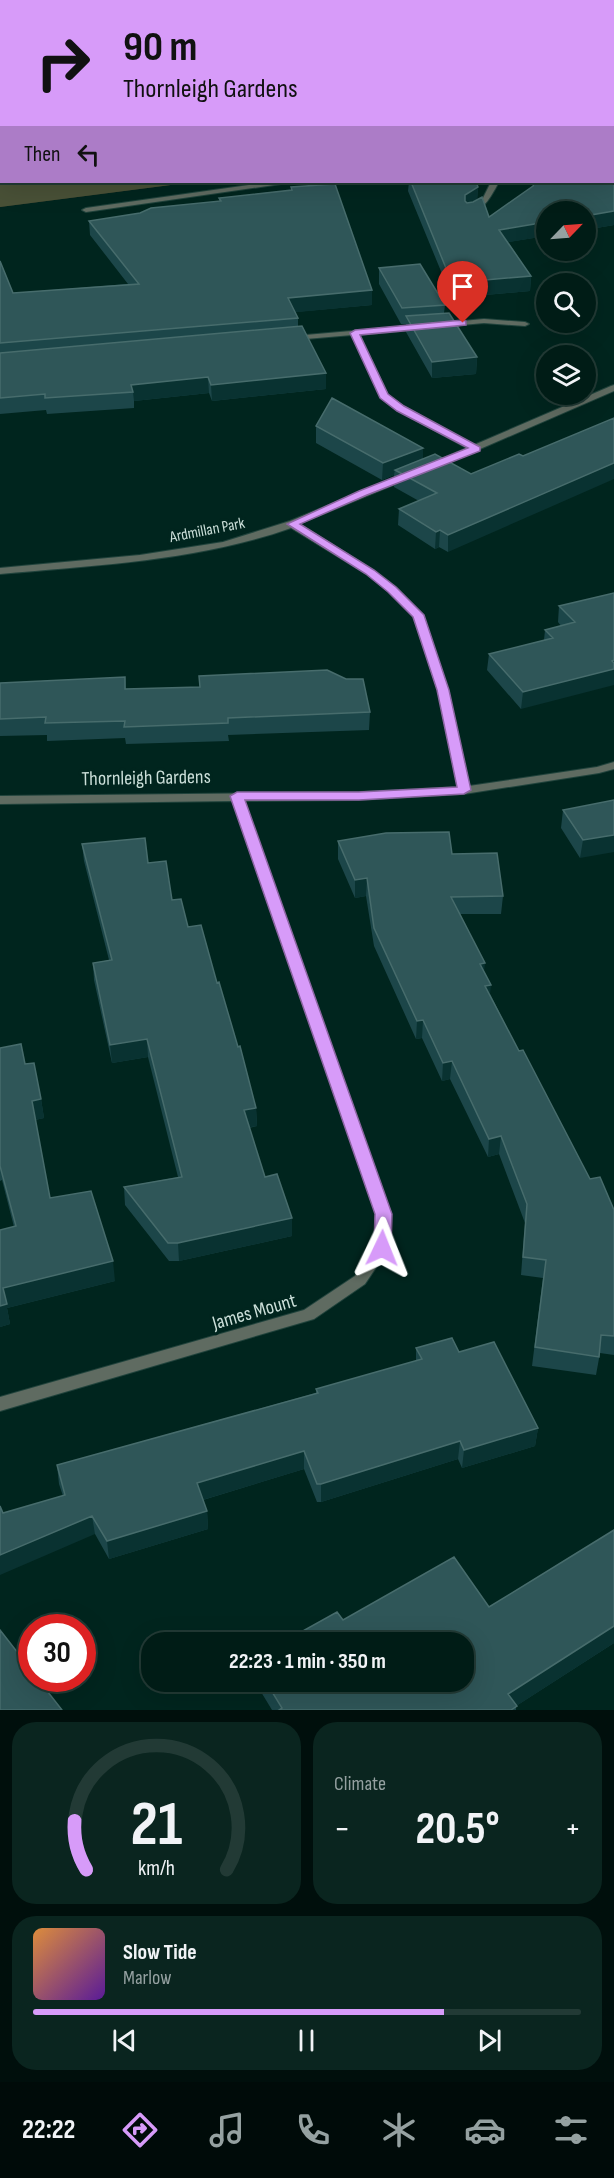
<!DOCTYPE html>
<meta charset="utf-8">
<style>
:root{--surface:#001c16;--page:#0a251f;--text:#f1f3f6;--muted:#95a1a1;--line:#223a35;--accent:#d79bf9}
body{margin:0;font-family:"Sofia Sans Condensed",sans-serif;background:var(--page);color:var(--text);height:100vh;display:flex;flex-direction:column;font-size:22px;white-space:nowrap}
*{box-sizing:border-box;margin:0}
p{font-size:20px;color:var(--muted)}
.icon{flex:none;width:33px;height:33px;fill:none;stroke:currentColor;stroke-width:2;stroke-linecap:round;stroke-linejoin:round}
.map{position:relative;height:1710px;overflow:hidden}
.panel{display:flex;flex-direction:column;gap:12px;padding:12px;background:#000f0c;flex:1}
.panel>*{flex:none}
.banner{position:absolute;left:0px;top:0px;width:615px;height:183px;box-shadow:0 6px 24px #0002,0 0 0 2px var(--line);background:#d79bf9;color:#111;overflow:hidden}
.needle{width:39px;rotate:65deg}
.buttons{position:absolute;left:536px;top:201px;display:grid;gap:12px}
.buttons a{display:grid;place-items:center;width:60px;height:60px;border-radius:50%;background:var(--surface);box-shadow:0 6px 24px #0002,0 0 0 2px var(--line);font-size:30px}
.speed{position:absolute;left:18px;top:1614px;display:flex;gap:12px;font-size:30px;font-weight:700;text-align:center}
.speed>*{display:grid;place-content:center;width:78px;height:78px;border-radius:50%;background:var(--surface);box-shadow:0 6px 24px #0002,0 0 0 2px var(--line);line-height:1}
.speed .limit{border:9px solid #d22;background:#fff;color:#111}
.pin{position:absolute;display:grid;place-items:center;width:51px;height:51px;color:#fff;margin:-62px -26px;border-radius:50% 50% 50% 0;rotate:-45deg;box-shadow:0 0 6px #0007}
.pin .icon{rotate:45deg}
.me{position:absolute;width:66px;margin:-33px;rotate:2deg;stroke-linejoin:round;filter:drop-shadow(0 0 4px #0008)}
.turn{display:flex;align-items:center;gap:21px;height:126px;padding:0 24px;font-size:27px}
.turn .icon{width:78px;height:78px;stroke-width:2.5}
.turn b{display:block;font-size:42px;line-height:51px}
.then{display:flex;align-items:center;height:57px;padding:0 24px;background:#0003;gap:12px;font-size:22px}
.big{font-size:45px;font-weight:700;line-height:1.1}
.panel .tile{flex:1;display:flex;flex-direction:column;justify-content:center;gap:9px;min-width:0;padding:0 21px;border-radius:24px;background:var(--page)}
.panel .dial{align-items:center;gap:0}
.dial svg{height:156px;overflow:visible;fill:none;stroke:var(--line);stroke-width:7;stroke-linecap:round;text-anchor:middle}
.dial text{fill:var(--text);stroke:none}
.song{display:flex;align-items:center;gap:18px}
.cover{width:72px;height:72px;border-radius:9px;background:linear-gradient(135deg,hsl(30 70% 55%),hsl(270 70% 35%))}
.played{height:6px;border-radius:3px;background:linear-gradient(90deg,var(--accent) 75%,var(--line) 75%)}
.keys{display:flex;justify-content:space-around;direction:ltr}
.heat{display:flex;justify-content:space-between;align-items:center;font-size:33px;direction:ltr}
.panel .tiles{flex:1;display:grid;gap:12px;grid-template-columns:1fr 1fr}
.tile:last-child{grid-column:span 2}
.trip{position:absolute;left:141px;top:1632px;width:333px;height:60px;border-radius:24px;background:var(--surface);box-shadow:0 6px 24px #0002,0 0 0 2px var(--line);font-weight:700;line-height:60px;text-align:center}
.dock{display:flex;height:96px;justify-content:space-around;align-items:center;background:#000b09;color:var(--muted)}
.dock .icon{width:42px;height:42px}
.dock .selected{color:var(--accent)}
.dock b{font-size:27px;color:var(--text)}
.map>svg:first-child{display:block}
</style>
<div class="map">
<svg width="614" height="1710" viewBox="0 0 614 1710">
<rect width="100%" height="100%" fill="#00251e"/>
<!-- green -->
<path fill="#333829" d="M0,0H614V118V2H2V182H194L0,207Z"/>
<!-- forest -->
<path fill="#495137" d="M0,176L2,182H194L0,207Z"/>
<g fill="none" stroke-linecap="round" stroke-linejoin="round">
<defs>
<path id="street" d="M270,182H285L281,184L86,212L82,210L86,208Z
M491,182H499C492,194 485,211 469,212V208L482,200Z
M484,319L525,322L529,324L525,326L484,323L440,327L436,325L440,323Z
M420,325H423V329L360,335L388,395L403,406L474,445L611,386L614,385V391L480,449L479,451H474L435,468H429V464L467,448L397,410L381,398L352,335L294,340L290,338L294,336Z
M407,473L412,476L410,478L299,524L374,570L396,587L423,615L448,690L469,786L597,767L614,762V769L599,773L464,794L359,800L244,801L390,1214L389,1248L365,1284L314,1319L0,1411V1397L304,1310L355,1276L375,1247L376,1214L233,801L0,804V796L359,792L458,787L438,690L413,616L388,591L366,574L291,528C198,561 98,565 0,574V568L140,555L223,542L290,521Z"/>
</defs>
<!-- street casing -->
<use href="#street" stroke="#20433c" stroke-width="2"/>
<!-- street -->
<use href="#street" fill="#5f6b61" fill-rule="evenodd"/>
</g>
<!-- wall -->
<path fill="#1c4649" d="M614,153V225L585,230V212H546V236L508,242L531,276L530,291L452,298L408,191L409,182H476L478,187L477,200L482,197L489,217L533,186L535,182H614Z
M291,187L372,305L295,312L298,318V327L326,373V389L212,401L209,393L134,401V408L47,414L46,410L0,414V261L13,293L128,284L90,235L89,221L219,201V198L291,190Z
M379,268L445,305L444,313L477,357L476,374L432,378L406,332V324H401L379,284Z
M316,426L471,474L448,552L439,547L435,549L398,525L399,509L419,501L394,487V475L382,480L316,443Z
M614,593L521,709L487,670L489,654L544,640L545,630L561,626L558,622L559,606Z
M125,677L126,689L370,712L369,730L228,735L229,741L126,744L125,738L47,741V735L0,736V683Z
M614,800L580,858L561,828L563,810Z
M338,841L452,854L503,896L501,914H460L484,972L490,994L519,1051L590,1179L614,1210V1355L600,1353L596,1375L532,1366L543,1278L521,1275L525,1223L499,1154L488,1157L450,1079L442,1081L422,1038L416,1039L374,946L366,896L355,898L338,859Z
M82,844L148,863L188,927L217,983L256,1108L257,1126L249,1128L265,1177L292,1236L179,1261H169L125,1205L124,1187L178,1177L148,1057L112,1063L94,980L93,963L109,960L84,861Z
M0,1048L25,1064L41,1099L44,1118L35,1120L50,1198L115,1281L7,1308L10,1324L0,1327L14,1227L2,1180L0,1181Z
M416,1348L459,1352L538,1428L535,1446L462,1468L458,1459L321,1502H317L304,1469L203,1500L207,1511L208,1529L109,1559L95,1534L3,1513L63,1496L59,1484L57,1465L316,1393V1389L416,1361Z
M614,1530V1643L516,1706V1710H272L255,1682H464L343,1620L489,1607Z"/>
<!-- shaded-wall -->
<path fill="#093231" d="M478,187L477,201L465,209V195Z
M614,211V225L585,230V216Z
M546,222V236L498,244L499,230Z
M531,276L530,291L452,298V283Z
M372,290V305L288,313V298Z
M477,357L476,374L432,378V362Z
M326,373V389L212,401L211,385Z
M208,377L209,393L134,401L133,392L131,385Z
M423,448V464L395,470L394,475L382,480L383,463Z
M614,463V479L448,552V535Z
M440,530L439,547L435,549L436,532Z
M614,660V685L521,709L523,692Z
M614,835V852L580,858L583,840Z
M367,878L366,896L355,898V880Z
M485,963L483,981L480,964Z
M491,985L489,1003L485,986Z
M423,1020L422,1038L416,1039L417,1021Z
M147,1039L148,1057L112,1063L110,1045Z
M452,1061L450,1079L442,1081L443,1063Z
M41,1099L44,1118L35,1120L32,1101Z
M256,1108L257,1126L244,1128V1110Z
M501,1136L499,1154L488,1157L489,1139Z
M292,1218V1236L179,1261L178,1243Z
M113,1261L115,1281L7,1308L10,1324L0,1327V1306L3,1288Z
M538,1428L535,1446L462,1468L464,1450Z
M460,1441L458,1459L321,1502V1484Z
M304,1451V1469L199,1501L197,1483Z
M207,1511L208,1529L109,1559L107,1541Z
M92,1516L95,1534L0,1575V1555Z
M614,1626V1643L510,1710L508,1694Z"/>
<!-- building -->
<path fill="#2f5658" stroke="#476c6c" stroke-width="1.5" d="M614,153V211L585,216V212H546V222L499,230L531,276L452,283L411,182H476L478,187L465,195V201L467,203L473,202L482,197L489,217L533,186L535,182H614Z
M335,184L372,290L288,298L298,318L0,343V261L13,293L139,284L89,221L140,213L151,208L221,201L219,198L292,190L291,187Z
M420,264L445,305L402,308L379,268Z
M449,313L477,357L432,362L406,316Z
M302,326L326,373L211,385L208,377L131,385L133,392L45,398V394L0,398V353Z
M332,398L423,448L383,463L316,426Z
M614,418V463L448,535L440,530L436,532L399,509L437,493L395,470L435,454L471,474L519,454L523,456Z
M614,593V660L612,661L614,663V669L523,692L489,654L553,638L545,630L575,622L559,606Z
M327,670L346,679H363L370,712L228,718V723L124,727L125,721L45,723L46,717L0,719V683L125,677V689L200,687L199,676Z
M614,800V835L583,840L563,810Z
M449,832L452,854L497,853L503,896L451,897L485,963L480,964L491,985L485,986L519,1051L523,1050L590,1179L600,1177L614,1210V1336L601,1335L599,1357L535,1347L546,1260L523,1257L527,1204L501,1136L489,1139L452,1061L443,1063L423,1020L417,1021L374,928L367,878L355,880L338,841L386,833Z
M145,838L148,863L166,861L172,900L181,899L188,927L201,925L217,983L219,982L238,1047L240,1046L256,1108L244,1110L265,1177L277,1174L292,1218L178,1243H168L124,1187L182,1177L147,1039L110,1045L93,963L112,960L82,844Z
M21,1044L25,1064L34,1063L41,1099L32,1101L50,1198L91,1191L113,1261L3,1288L7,1304L0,1306V1230L16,1226L0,1166V1048Z
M452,1338L459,1352L494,1342L538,1428L464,1450L460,1441L321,1484H317L304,1451L197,1483L207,1511L107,1541L92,1516L0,1555V1506L3,1513L65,1495L57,1465L318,1393L316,1389L422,1359L416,1348Z
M614,1530V1626L508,1694L517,1706L511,1710H279L282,1708L266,1682H464V1642H283L337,1612L343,1620L454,1557L489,1607Z
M0,1630L32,1671V1678H37L62,1710H0Z"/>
<!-- route -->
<path fill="#d79bf9" stroke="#8c65a2" stroke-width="1.5" d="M463,320L466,321V325L360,335L388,394L404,406L480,447V451L367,495L300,524L374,570L396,587L424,615L449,690L471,790L464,794L359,800H245L392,1214L391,1248L388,1253L382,1255L376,1253L374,1248L375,1214L230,796L237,792H359L457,787L437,690L413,617L388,592L366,574L287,524L359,491L468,448L397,411L380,398L350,333L355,330Z"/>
<g text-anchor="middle" stroke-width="6" stroke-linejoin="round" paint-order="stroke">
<!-- far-street labels -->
<g font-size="16" fill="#cbdfd9" stroke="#00251e">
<text transform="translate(207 529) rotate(-11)" y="6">Ardmillan Park</text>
</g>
<!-- street labels -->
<g font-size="20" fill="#cbdfd9" stroke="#00251e">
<text transform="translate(146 777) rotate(-1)" y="7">Thornleigh Gardens</text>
<text transform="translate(254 1311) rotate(-16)" y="7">James Mount</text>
</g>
</g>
</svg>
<div class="buttons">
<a><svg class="needle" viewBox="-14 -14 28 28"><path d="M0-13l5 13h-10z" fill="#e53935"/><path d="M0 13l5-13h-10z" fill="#95a1a1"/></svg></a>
<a><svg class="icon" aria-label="search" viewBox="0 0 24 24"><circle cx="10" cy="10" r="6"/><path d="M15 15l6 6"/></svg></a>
<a><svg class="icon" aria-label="layers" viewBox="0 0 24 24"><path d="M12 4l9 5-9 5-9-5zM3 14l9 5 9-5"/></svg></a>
</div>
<div class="speed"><div class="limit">30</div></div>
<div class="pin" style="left:463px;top:323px;background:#d93025"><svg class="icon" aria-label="arrive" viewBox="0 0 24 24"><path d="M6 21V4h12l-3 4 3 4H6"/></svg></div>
<svg class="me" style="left:382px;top:1248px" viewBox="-20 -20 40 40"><path d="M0-17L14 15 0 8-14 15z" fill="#d79bf9" stroke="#fff" stroke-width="4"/></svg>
<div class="trip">22:23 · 1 min · 350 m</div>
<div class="banner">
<div class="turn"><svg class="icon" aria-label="right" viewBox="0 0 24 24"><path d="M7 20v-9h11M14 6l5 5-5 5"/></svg><div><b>90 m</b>Thornleigh Gardens</div></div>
<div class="then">Then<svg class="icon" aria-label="left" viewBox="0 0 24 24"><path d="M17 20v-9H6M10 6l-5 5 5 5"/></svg></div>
</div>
</div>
<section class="panel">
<div class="tiles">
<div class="tile dial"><svg viewBox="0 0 100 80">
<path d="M14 69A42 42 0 1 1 86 69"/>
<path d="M14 69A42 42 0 0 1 8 44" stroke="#d79bf9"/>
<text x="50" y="56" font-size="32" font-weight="700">21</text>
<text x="50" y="72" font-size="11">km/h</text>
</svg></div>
<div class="tile"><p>Climate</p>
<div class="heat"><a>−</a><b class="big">20.5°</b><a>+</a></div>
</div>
<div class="tile">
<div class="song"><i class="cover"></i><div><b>Slow Tide</b><p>Marlow</p></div></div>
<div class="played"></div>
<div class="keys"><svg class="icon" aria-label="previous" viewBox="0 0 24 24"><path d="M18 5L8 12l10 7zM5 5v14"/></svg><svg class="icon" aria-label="pause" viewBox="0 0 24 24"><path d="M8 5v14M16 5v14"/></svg><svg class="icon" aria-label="next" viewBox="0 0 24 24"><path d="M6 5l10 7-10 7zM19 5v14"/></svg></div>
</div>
</div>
</section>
<nav class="dock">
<b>22:22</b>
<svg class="icon selected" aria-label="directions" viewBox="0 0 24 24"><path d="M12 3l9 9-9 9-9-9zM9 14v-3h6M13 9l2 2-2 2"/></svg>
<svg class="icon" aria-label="music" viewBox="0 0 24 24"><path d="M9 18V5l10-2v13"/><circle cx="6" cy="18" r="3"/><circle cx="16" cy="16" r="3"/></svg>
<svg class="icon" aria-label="phone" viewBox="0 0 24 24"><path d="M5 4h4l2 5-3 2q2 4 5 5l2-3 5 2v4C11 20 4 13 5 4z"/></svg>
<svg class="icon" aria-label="climate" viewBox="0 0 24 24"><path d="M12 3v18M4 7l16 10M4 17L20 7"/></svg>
<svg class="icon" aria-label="car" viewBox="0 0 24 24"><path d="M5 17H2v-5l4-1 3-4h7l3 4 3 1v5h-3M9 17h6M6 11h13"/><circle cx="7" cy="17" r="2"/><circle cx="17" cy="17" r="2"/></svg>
<svg class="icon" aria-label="filters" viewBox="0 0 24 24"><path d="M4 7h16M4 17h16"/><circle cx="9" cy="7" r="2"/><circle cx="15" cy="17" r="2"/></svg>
</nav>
